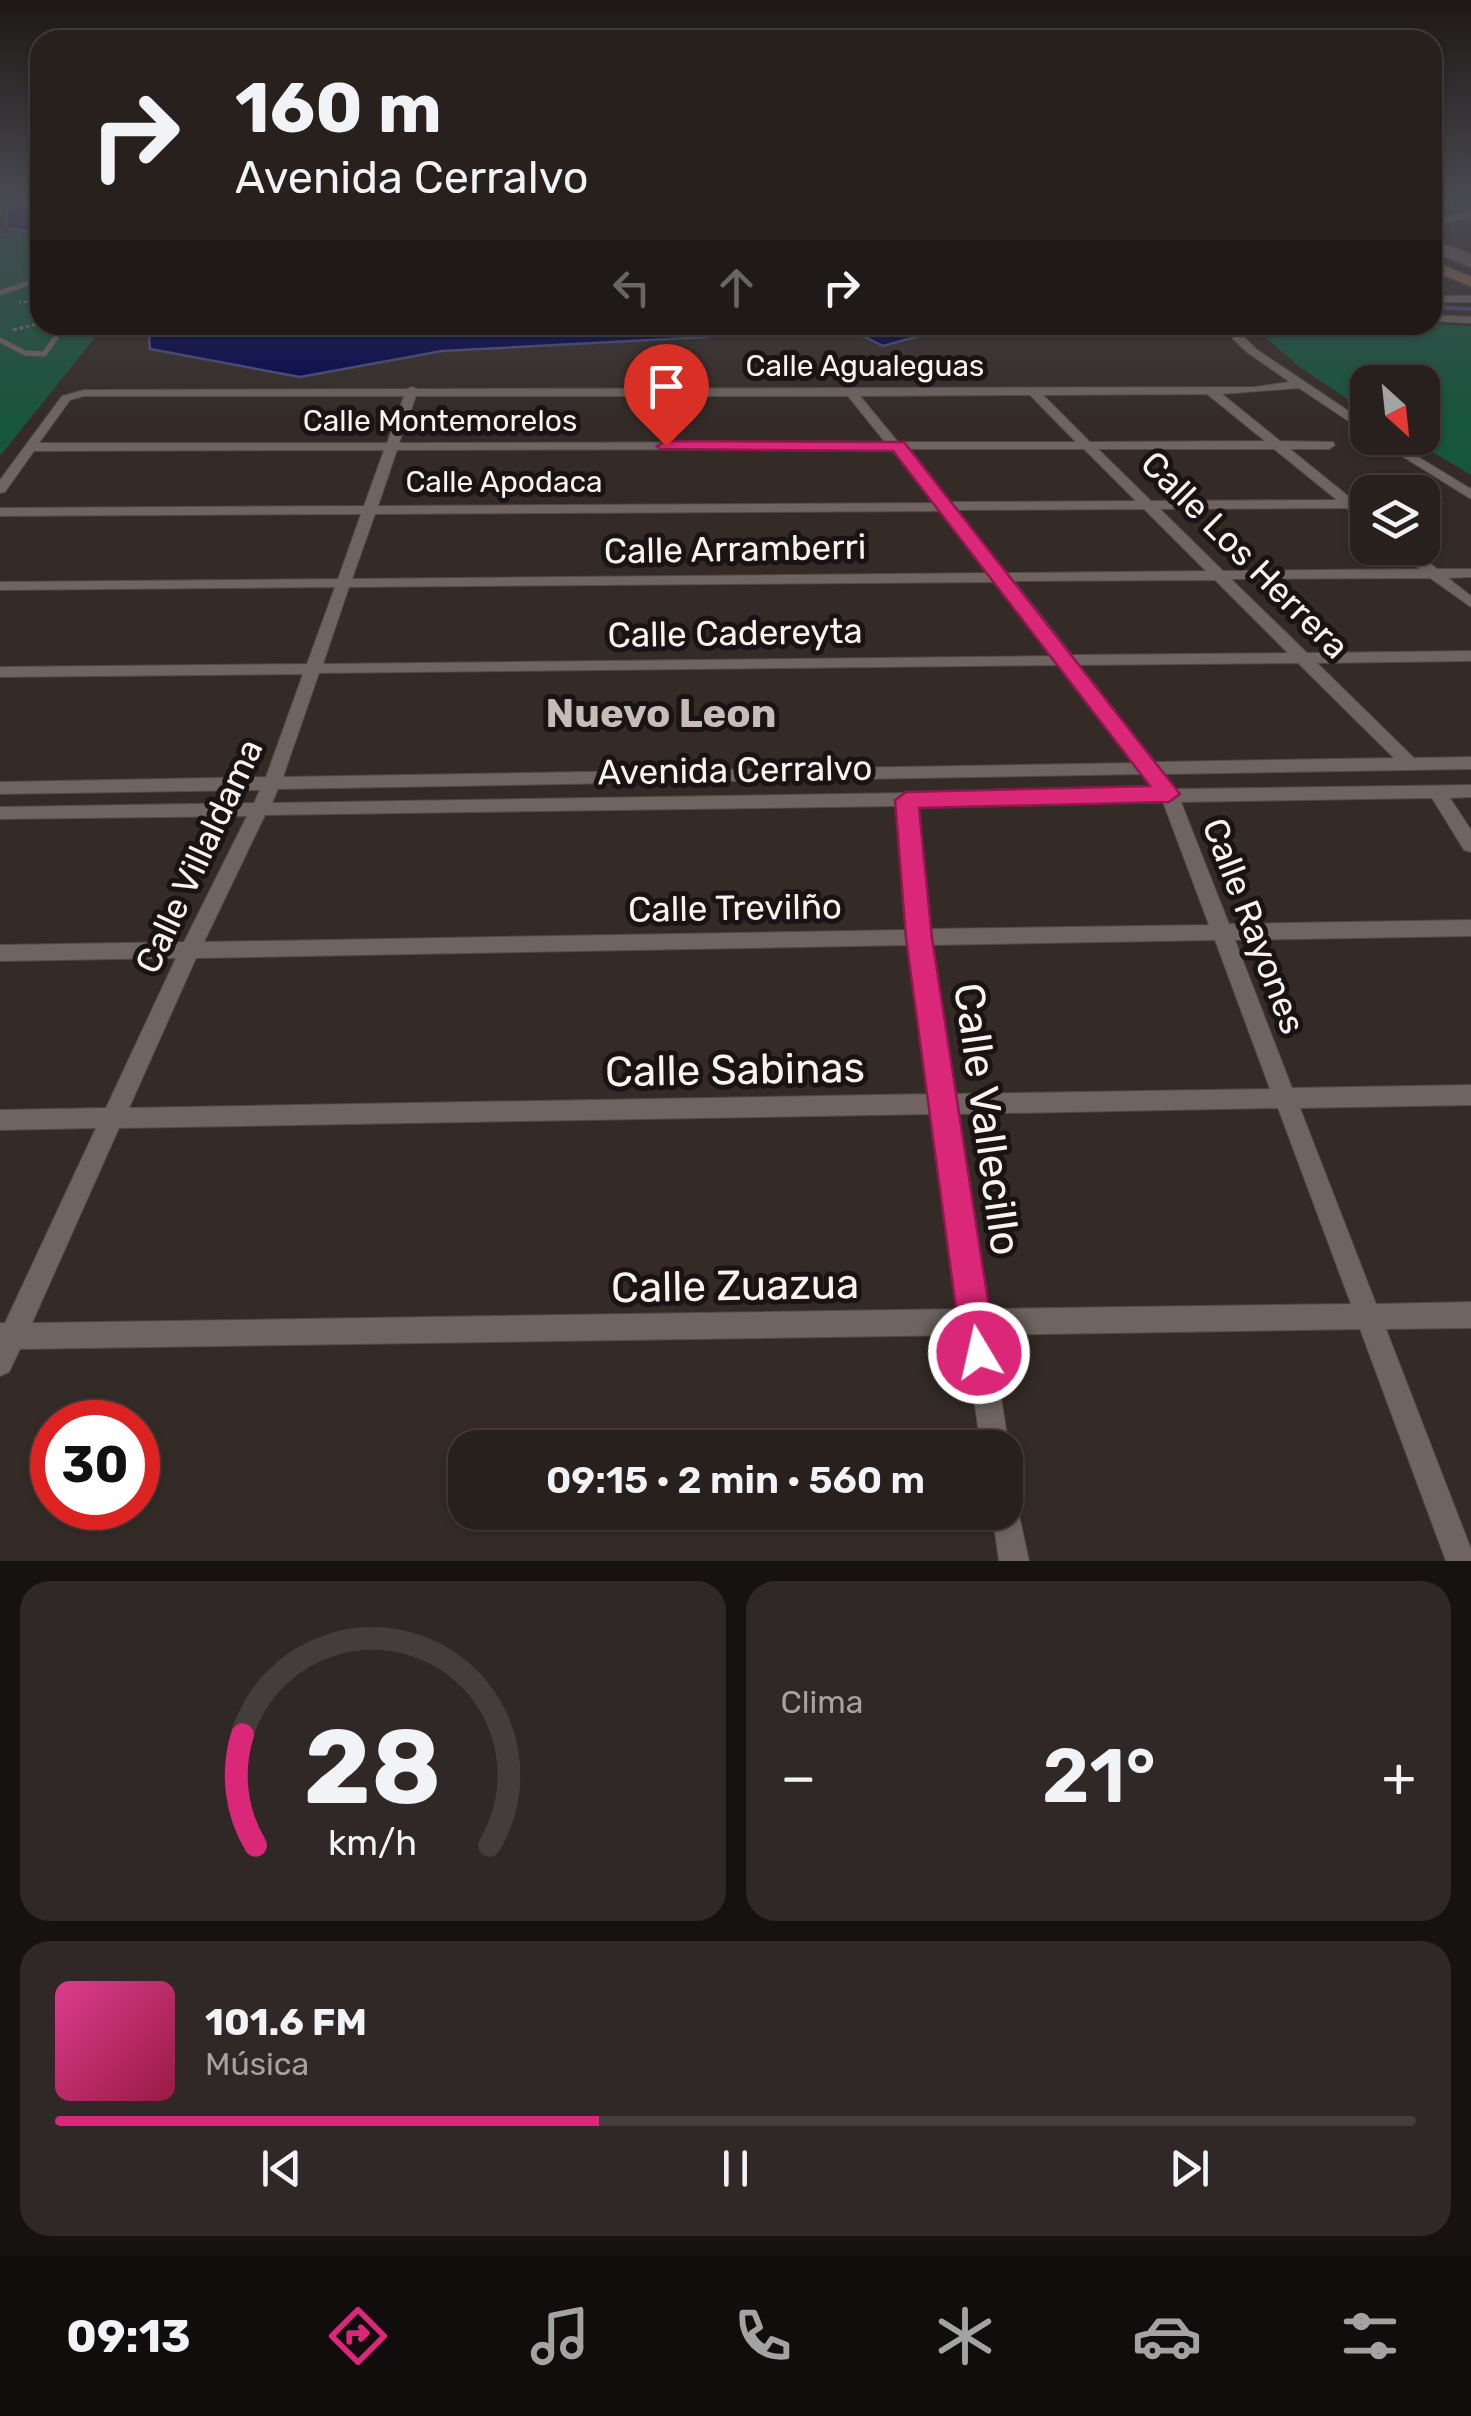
<!DOCTYPE html>
<html lang="es">
<meta charset="utf-8">
<style>
:root{--surface:#27201d;--page:#2f2826;--text:#f1f3f6;--muted:#a4a3a4;--line:#433e3b;--accent:#db2777}
body{margin:0;font-family:Rubik,sans-serif;background:var(--page);color:var(--text);height:100vh;display:flex;flex-direction:column;font-size:38px;white-space:nowrap}
*{box-sizing:border-box;margin:0}
p{font-size:32px;color:var(--muted)}
.icon{flex:none;width:55px;height:55px;fill:none;stroke:currentColor;stroke-width:2;stroke-linecap:round;stroke-linejoin:round}
.map{position:relative;height:1561px;overflow:hidden}
.drawer{display:flex;flex-direction:column;gap:20px;padding:20px;background:#151210;flex:1}
.drawer>*{flex:none}
.top-card{position:absolute;left:30px;top:30px;width:1412px;height:305px;border-radius:30px;box-shadow:0 2px 8px #0004,0 0 0 2px var(--line);background:#27201d;color:var(--text);overflow:hidden}
.needle{width:65px;rotate:153deg}
.controls{position:absolute;left:1350px;top:365px;display:grid;gap:20px}
.controls a{display:grid;place-items:center;width:90px;height:90px;border-radius:20px;background:var(--surface);box-shadow:0 2px 8px #0004,0 0 0 2px var(--line);font-size:50px}
.speed{position:absolute;left:30px;top:1400px;display:flex;gap:20px;font-size:50px;font-weight:700;text-align:center}
.speed>*{display:grid;place-content:center;width:130px;height:130px;border-radius:50%;background:var(--surface);box-shadow:0 2px 8px #0004,0 0 0 2px var(--line);line-height:1}
.speed .limit{border:15px solid #d22;background:#fff;color:#111}
.pin{position:absolute;display:grid;place-items:center;width:85px;height:85px;color:#fff;margin:-102px -42px;border-radius:50% 50% 50% 0;rotate:-45deg;box-shadow:0 0 10px #0007}
.pin .icon{rotate:45deg}
.me{position:absolute;width:110px;margin:-55px;rotate:351deg;stroke-linejoin:round;filter:drop-shadow(0 0 8px #0008)}
.turn{display:flex;align-items:center;gap:35px;height:210px;padding:0 40px;font-size:45px}
.turn .icon{width:130px;height:130px;stroke-width:2.5}
.turn b{display:block;font-size:70px;line-height:85px}
.lanes{display:flex;align-items:center;height:95px;padding:0 40px;background:#0003;justify-content:center;gap:50px;direction:ltr}
.lanes .off{opacity:.35}
.big{font-size:75px;font-weight:600;line-height:1.1}
.drawer .tile{flex:1;display:flex;flex-direction:column;justify-content:center;gap:15px;min-width:0;padding:0 35px;border-radius:30px;background:var(--page)}
.drawer .dial{align-items:center;gap:0}
.dial svg{height:260px;overflow:visible;fill:none;stroke:var(--line);stroke-width:7;stroke-linecap:round;text-anchor:middle}
.dial text{fill:var(--text);stroke:none}
.song{display:flex;align-items:center;gap:30px}
.cover{width:120px;height:120px;border-radius:15px;background:linear-gradient(135deg,hsl(330 70% 55%),hsl(340 70% 35%))}
.played{height:10px;border-radius:5px;background:linear-gradient(90deg,var(--accent) 40%,var(--line) 40%)}
.keys{display:flex;justify-content:space-around;direction:ltr}
.heat{display:flex;justify-content:space-between;align-items:center;font-size:55px;direction:ltr}
.drawer .tiles{flex:1;display:grid;gap:20px;grid-template-columns:1fr 1fr}
.tile:last-child{grid-column:span 2}
.trip{position:absolute;left:448px;top:1430px;width:575px;height:100px;border-radius:30px;background:var(--surface);box-shadow:0 2px 8px #0004,0 0 0 2px var(--line);font-weight:600;line-height:100px;text-align:center}
.dock{display:flex;height:160px;justify-content:space-around;align-items:center;background:#100d0c;color:var(--muted)}
.dock .icon{width:70px;height:70px}
.dock .on{color:var(--accent)}
.dock b{font-size:45px;color:var(--text)}
.map>svg:first-child{display:block}
</style>
<div class="map">
<svg width="1471" height="1561" viewBox="0 0 1471 1561">
<rect width="100%" height="100%" fill="#342b27"/>
<!-- green -->
<path fill="#18553e" d="M40,231V325H105L0,456V233Z
M1433,324L1471,326V475L1409,438H1422V382H1368L1367,412L1298,366L1261,333L1287,325Z"/>
<!-- water -->
<path fill="#00034d" stroke="#4b4b7e" stroke-width="2.5" d="M26,201H40V233L7,228V210Z
M148,325H737L707,337L442,351L300,377L150,349Z
M841,325H908L919,336L883,346Z"/>
<g fill="none" stroke-linecap="round" stroke-linejoin="round">
<!-- stream -->
<path stroke="#4b4b7e" stroke-width="4" d="M1432,307L1471,309"/>
<defs>
<path id="service" d="M0,293L40,279
M0,340L25,353L44,354L65,325"/>
<path id="minor" d="M1471,211V217L1432,226V220Z
M1432,240L1471,254V260L1432,246Z
M1432,296H1471V302H1432Z
M1432,315L1471,317V323L1432,321Z
M1236,325H1246L1243,336L1256,349L1368,424V434L1299,388L1222,394L1280,441L1333,442L1335,445L1329,449H1290L1353,500H1368V508H1363L1368,512V523L1346,508L1160,509L1223,571L1420,569L1395,548H1410L1437,569H1471V577L1448,578L1471,596V607L1430,578L1231,579L1307,653L1471,651V661L1317,663L1414,758L1471,757V769L1164,774L1176,789L1471,785V797L1450,798L1471,830V852L1464,850L1432,798L1181,802L1229,924L1471,920V936L1235,940L1292,1088L1471,1085V1105L1300,1108L1376,1304L1471,1302V1328L1386,1329L1471,1549V1561H1446L1360,1329L991,1335L1009,1448L1005,1457V1448H981L965,1335L20,1349L9,1372L0,1376V1323H5L96,1128L0,1130V1110L106,1108L176,958L0,961V945L184,942L247,816L0,819V807L254,803L260,790L0,794V782L266,777L303,674L0,677V667L307,664L335,587L0,590V582L338,579L361,514L0,516V508L364,506L384,450L34,451L5,492L0,493V480L62,396L84,390L407,389L412,387L417,389L1255,387L1290,382L1248,353L1233,339ZM1207,394L1265,441L1090,442L1043,395ZM1030,395L1076,442H898L860,396ZM84,396H404L387,443H39L70,400ZM416,396H848L885,442L399,443ZM891,449L935,503L378,506L397,450ZM905,449H1084L1136,501L949,502ZM1098,449H1274L1337,500L1151,501ZM1144,509L1206,571L1007,573L955,510ZM941,511L992,573L352,579L375,514ZM1215,580L1288,653L1072,655L1014,581ZM999,582L1055,656L323,664L349,587ZM1298,663L1394,758L1155,762L1079,665ZM1063,665L1136,763L283,777L319,673ZM1145,774L1157,789L272,803L278,789ZM1163,802L1209,925L928,929L915,806ZM898,806L908,930L204,942L265,815ZM1215,940L1270,1089L953,1094L930,945ZM910,945L931,1094L129,1108L196,958ZM1278,1108L1351,1304L987,1309L956,1114ZM934,1114L962,1309L32,1323L119,1128Z
M1373,438H1387L1471,489V499Z
M1422,499H1435L1442,503L1435,507H1422Z
M1005,1493L1015,1497L1029,1561H999L992,1512H1005Z"/>
<path id="tertiary" d="M1432,242L1471,258V267L1432,251Z"/>
<path id="secondary" d="M1432,261L1471,277V286L1432,270Z"/>
</defs>
<!-- service casing -->
<use href="#service" stroke="#514946" stroke-width="6"/>
<!-- minor casing -->
<use href="#minor" stroke="#514946" stroke-width="2"/>
<!-- tertiary casing -->
<use href="#tertiary" stroke="#514946" stroke-width="3"/>
<!-- secondary casing -->
<use href="#secondary" stroke="#514946" stroke-width="3"/>
<!-- path -->
<path stroke="#807875" stroke-width="2.5" stroke-dasharray="4 2.5" stroke-linecap="butt" d="M13,330L37,324L39,315L29,302H19"/>
<!-- service -->
<use href="#service" stroke="#6f6460" stroke-width="5"/>
<!-- minor -->
<use href="#minor" fill="#6f6460" fill-rule="evenodd"/>
<!-- tertiary -->
<use href="#tertiary" fill="#6f6460" fill-rule="evenodd"/>
<!-- secondary -->
<use href="#secondary" fill="#8d664e" fill-rule="evenodd"/>
</g>
<!-- sky -->
<linearGradient id="sky" x2="0" y2="1"><stop stop-color="#1d1815"/><stop offset="0.48" stop-color="#4a4a52"/><stop offset="1" stop-color="#4a4a52" stop-opacity="0"/></linearGradient>
<rect width="1471" height="420" fill="url(#sky)"/>
<!-- route -->
<path fill="#db2777" stroke="#8e194d" stroke-width="2.5" d="M666,441L904,442L1180,794L1169,802L919,808L932,938L996,1353L991,1365L979,1370L967,1365L962,1353L906,938L895,800L906,792L1150,786L893,451L660,449L657,446Z"/>
<g text-anchor="middle" stroke-width="10" stroke-linejoin="round" paint-order="stroke">
<!-- far-street labels -->
<g font-size="30" fill="#f9f3f0" stroke="#191413">
<text x="865" y="376">Calle Agualeguas</text>
<text x="440" y="431">Calle Montemorelos</text>
<text x="504" y="492">Calle Apodaca</text>
</g>
<!-- street labels -->
<g font-size="35" fill="#f9f3f0" stroke="#191413">
<text transform="translate(735 549) rotate(-1)" y="12">Calle Arramberri</text>
<text transform="translate(1245 555) rotate(45)" y="12">Calle Los Herrera</text>
<text transform="translate(735 633) rotate(-1)" y="12">Calle Cadereyta</text>
<text transform="translate(735 770) rotate(-1)" y="12">Avenida Cerralvo</text>
<text transform="translate(199 856) rotate(-65)" y="12">Calle Villaldama</text>
<text transform="translate(735 908) rotate(-1)" y="12">Calle Trevilño</text>
<text transform="translate(1254 926) rotate(69)" y="12">Calle Rayones</text>
</g>
<!-- quarter labels -->
<g font-size="40" font-weight="bold" fill="#c9bcb8" stroke="#191413">
<text x="661" y="727">Nuevo Leon</text>
</g>
<!-- near-street labels -->
<g font-size="42" fill="#f9f3f0" stroke="#191413">
<text transform="translate(735 1069) rotate(-1)" y="15">Calle Sabinas</text>
<text transform="translate(988 1119) rotate(82)" y="15">Calle Vallecillo</text>
<text transform="translate(735 1285) rotate(-1)" y="15">Calle Zuazua</text>
</g>
</g>
</svg>
<div class="controls">
<a><svg class="needle" viewBox="-14 -14 28 28"><path d="M0-13l5 13h-10z" fill="#e53935"/><path d="M0 13l5-13h-10z" fill="#a4a3a4"/></svg></a>
<a><svg class="icon" aria-label="layers" viewBox="0 0 24 24"><path d="M12 4l9 5-9 5-9-5zM3 14l9 5 9-5"/></svg></a>
</div>
<div class="speed"><div class="limit">30</div></div>
<div class="pin" style="left:666px;top:446px;background:#d93025"><svg class="icon" aria-label="arrive" viewBox="0 0 24 24"><path d="M6 21V4h12l-3 4 3 4H6"/></svg></div>
<svg class="me" style="left:979px;top:1353px" viewBox="-20 -20 40 40"><circle r="17" fill="#db2777" stroke="#fff" stroke-width="3"/><path d="M0-11L8 9 0 5-8 9z" fill="#fff"/></svg>
<div class="trip">09:15 · 2 min · 560 m</div>
<div class="top-card">
<div class="turn"><svg class="icon" aria-label="right" viewBox="0 0 24 24"><path d="M7 20v-9h11M14 6l5 5-5 5"/></svg><div><b>160 m</b>Avenida Cerralvo</div></div>
<div class="lanes"><svg class="icon off" aria-label="left" viewBox="0 0 24 24"><path d="M17 20v-9H6M10 6l-5 5 5 5"/></svg><svg class="icon off" aria-label="ahead" viewBox="0 0 24 24"><path d="M12 20V5M6 11l6-6 6 6"/></svg><svg class="icon" aria-label="right" viewBox="0 0 24 24"><path d="M7 20v-9h11M14 6l5 5-5 5"/></svg></div>
</div>
</div>
<section class="drawer">
<div class="tiles">
<div class="tile dial"><svg viewBox="0 0 100 80">
<path d="M14 69A42 42 0 1 1 86 69"/>
<path d="M14 69A42 42 0 0 1 10 35" stroke="#db2777"/>
<text x="50" y="56" font-size="32" font-weight="700">28</text>
<text x="50" y="72" font-size="11">km/h</text>
</svg></div>
<div class="tile"><p>Clima</p>
<div class="heat"><a>−</a><b class="big">21°</b><a>+</a></div>
</div>
<div class="tile">
<div class="song"><i class="cover"></i><div><b>101.6 FM</b><p>Música</p></div></div>
<div class="played"></div>
<div class="keys"><svg class="icon" aria-label="previous" viewBox="0 0 24 24"><path d="M18 5L8 12l10 7zM5 5v14"/></svg><svg class="icon" aria-label="pause" viewBox="0 0 24 24"><path d="M8 5v14M16 5v14"/></svg><svg class="icon" aria-label="next" viewBox="0 0 24 24"><path d="M6 5l10 7-10 7zM19 5v14"/></svg></div>
</div>
</div>
</section>
<nav class="dock">
<b>09:13</b>
<svg class="icon on" aria-label="directions" viewBox="0 0 24 24"><path d="M12 3l9 9-9 9-9-9zM9 14v-3h6M13 9l2 2-2 2"/></svg>
<svg class="icon" aria-label="music" viewBox="0 0 24 24"><path d="M9 18V5l10-2v13"/><circle cx="6" cy="18" r="3"/><circle cx="16" cy="16" r="3"/></svg>
<svg class="icon" aria-label="phone" viewBox="0 0 24 24"><path d="M5 4h4l2 5-3 2q2 4 5 5l2-3 5 2v4C11 20 4 13 5 4z"/></svg>
<svg class="icon" aria-label="climate" viewBox="0 0 24 24"><path d="M12 3v18M4 7l16 10M4 17L20 7"/></svg>
<svg class="icon" aria-label="car" viewBox="0 0 24 24"><path d="M5 17H2v-5l4-1 3-4h7l3 4 3 1v5h-3M9 17h6M6 11h13"/><circle cx="7" cy="17" r="2"/><circle cx="17" cy="17" r="2"/></svg>
<svg class="icon" aria-label="filters" viewBox="0 0 24 24"><path d="M4 7h16M4 17h16"/><circle cx="9" cy="7" r="2"/><circle cx="15" cy="17" r="2"/></svg>
</nav>
